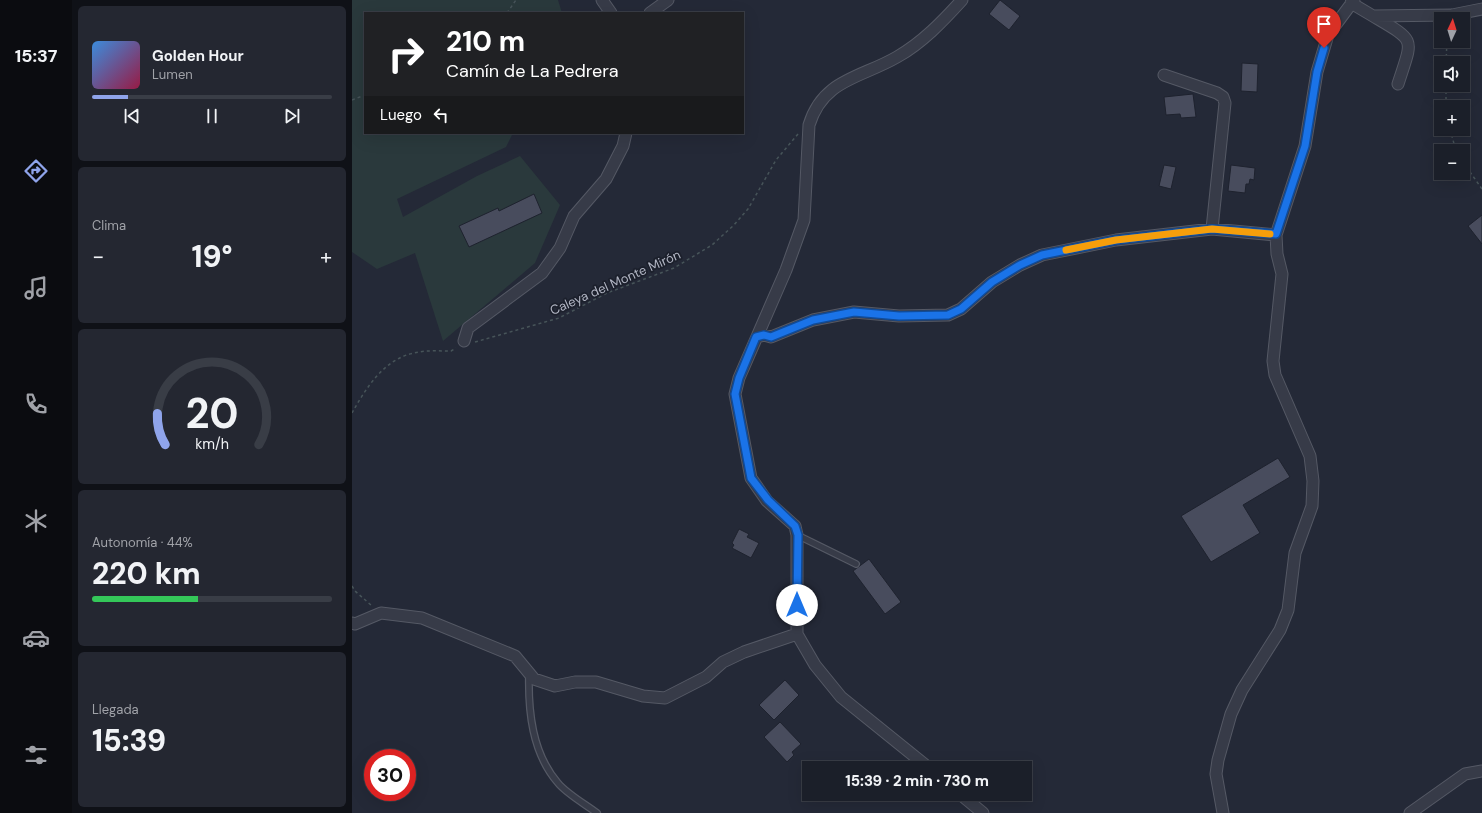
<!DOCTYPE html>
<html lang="es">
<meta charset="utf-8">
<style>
:root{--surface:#1b1f29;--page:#242731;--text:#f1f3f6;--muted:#a0a2a8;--line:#393d46;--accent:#8fa4eb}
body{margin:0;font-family:"DM Sans",sans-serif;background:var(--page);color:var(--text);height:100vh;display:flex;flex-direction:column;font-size:15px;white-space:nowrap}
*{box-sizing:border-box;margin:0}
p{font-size:13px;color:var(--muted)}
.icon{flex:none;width:22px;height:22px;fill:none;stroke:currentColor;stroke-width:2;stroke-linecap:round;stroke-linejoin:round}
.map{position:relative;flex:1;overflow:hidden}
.details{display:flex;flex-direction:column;gap:6px;padding:6px;background:#0f1117;width:280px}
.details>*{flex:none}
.banner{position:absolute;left:12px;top:12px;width:380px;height:122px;border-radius:0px;box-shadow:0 4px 16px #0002,0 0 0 1px var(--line);background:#202124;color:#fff;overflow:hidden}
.needle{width:26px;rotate:4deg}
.fabs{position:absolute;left:1082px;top:12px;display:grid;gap:8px}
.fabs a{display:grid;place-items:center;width:36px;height:36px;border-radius:0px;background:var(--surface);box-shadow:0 4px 16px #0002,0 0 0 1px var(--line);font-size:20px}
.speed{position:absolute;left:12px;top:749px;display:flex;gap:8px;font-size:20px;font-weight:700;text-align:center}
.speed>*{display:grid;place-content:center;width:52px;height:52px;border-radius:50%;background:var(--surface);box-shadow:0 4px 16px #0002,0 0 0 1px var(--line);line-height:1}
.speed .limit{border:6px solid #d22;background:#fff;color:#111}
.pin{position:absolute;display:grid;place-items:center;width:34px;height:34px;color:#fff;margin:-41px -17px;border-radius:50% 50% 50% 0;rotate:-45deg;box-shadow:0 0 4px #0007}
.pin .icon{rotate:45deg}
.me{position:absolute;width:44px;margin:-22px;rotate:0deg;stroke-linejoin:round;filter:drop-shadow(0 0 3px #0008)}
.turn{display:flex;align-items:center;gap:14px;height:84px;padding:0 16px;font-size:18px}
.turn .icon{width:52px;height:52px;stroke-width:2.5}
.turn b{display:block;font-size:28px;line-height:34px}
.then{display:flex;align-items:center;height:38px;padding:0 16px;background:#0003;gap:8px;font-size:15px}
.big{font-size:30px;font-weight:800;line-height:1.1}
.details .card{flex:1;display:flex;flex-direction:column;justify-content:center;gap:6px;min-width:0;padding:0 14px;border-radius:6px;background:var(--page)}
.details .dial{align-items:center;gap:0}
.dial svg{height:104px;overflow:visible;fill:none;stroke:var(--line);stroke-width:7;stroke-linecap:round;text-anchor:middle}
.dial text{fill:var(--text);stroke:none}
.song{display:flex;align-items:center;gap:12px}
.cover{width:48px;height:48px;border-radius:6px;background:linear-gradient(135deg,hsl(210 70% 55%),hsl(340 70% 35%))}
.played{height:4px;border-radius:2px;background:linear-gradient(90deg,var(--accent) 15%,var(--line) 15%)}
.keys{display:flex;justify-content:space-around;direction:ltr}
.heat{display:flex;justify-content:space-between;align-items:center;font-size:22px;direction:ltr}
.charge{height:6px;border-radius:3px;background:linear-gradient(90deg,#34c759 44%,var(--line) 0)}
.trip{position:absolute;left:450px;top:761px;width:230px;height:40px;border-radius:0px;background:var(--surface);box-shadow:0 4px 16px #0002,0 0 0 1px var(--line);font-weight:800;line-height:40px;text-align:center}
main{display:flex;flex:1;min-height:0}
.dock{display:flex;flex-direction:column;width:72px;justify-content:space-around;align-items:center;background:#0b0c10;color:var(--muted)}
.dock .icon{width:28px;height:28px}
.dock .current{color:var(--accent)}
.dock b{font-size:18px;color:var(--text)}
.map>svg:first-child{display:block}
</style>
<main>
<nav class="dock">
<b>15:37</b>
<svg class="icon current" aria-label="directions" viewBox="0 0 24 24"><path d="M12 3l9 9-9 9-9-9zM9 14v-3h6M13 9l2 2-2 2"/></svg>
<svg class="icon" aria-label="music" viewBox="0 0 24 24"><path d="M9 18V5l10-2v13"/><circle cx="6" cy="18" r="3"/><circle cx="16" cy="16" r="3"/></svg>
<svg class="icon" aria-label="phone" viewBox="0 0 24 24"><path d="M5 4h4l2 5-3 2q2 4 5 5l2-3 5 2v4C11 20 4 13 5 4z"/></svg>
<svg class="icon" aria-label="climate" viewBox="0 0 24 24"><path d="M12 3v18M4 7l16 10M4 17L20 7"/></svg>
<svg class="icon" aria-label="car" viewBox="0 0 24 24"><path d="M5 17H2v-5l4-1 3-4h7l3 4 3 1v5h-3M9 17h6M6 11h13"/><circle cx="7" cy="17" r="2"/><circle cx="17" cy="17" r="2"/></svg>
<svg class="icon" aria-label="filters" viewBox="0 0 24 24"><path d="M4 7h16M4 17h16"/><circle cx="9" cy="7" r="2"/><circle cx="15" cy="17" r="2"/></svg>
</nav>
<section class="details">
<div class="card">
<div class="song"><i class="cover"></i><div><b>Golden Hour</b><p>Lumen</p></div></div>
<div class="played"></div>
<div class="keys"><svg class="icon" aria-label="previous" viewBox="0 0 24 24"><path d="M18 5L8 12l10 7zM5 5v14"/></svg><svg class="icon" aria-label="pause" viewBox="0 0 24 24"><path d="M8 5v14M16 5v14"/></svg><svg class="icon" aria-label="next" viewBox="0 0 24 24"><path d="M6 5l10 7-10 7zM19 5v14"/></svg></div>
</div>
<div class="card"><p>Clima</p>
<div class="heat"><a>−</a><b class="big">19°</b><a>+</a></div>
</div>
<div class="card dial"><svg viewBox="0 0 100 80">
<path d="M14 69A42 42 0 1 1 86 69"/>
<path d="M14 69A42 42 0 0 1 8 45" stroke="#8fa4eb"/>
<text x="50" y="56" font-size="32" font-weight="700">20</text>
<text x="50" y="72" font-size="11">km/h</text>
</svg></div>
<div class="card"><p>Autonomía · 44%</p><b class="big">220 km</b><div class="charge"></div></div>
<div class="card"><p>Llegada</p><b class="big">15:39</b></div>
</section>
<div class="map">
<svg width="1130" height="813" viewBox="0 0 1130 813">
<rect width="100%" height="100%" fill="#242937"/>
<!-- green -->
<path fill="#2a393c" d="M0,0H206L210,13H13V133H161L154,147L45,199L51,217L125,176L168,156L208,205L183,263L91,341L63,253L25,269L0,252Z"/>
<!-- building -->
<path fill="#484c5d" stroke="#1e222e" d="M648,0L668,16L657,30L637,14Z
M890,63L906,64L905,92L889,91Z
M841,94L844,117L829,118L828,114L814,115L812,97Z
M812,165L824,167L819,189L807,186Z
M879,165L903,168L902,180L898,179L897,184H894L893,193L876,191Z
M182,194L190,213L117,247L107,226L146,208L147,211Z
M1130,215V244L1116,226Z
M926,458L938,477L891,505L908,533L859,562L829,516Z
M387,529L397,534L395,537L407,543L399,558L380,548L382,545L380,543Z
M517,559L549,602L533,614L501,571Z
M433,680L447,695L422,720L407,705Z
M428,722L449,744L440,752L442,755L435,762L412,737Z"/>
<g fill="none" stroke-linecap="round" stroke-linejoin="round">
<defs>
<path id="lane" d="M445,535L504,564
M177,673C176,711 180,753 206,783C215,794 233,804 245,813"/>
<path id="street" d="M250,0L259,13
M999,3L1021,16L1100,15L1130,9
M298,13L316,0
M1021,16C1065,42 1061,37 1046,84
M812,75L865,93L871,97L873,103L860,229
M405,337L412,335L419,337L461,320L502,312L547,316L596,315L609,309L640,282L668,265L690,255L764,240L860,229L924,235
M112,341L116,328L190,273L208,248L222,216L254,179L271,146L274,133
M0,623L3,624L29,613L70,618L163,656L182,679L203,686L223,682H244L291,696L313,698L354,677L371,662L392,652L445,634
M445,634V535L443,526L415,501L399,478L383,394L387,378L434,270L452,220L457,125C471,79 509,78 545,57C570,43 591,21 610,0
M445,634L463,665L489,697L577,768
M608,794L631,813
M871,813L864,774L866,760L879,714L890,690L928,630L936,610L943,553L960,506L961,481L958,456L923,375L921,361L930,274L925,254L924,235L953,146L965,72L976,35L1002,0
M1058,813L1113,774L1130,771"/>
</defs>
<!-- lane casing -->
<use href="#lane" stroke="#555965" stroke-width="8"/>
<!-- street casing -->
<use href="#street" stroke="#555965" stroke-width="13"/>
<!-- path -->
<path stroke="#475459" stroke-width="1.5" stroke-dasharray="3 3" stroke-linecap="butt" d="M155,13L164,0
M1094,63L1095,41
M1094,85V107
M0,100L13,95
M1098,129L1104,151
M1111,162L1130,189
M123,342L207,318L255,293L322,268L360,245L382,225L396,209L424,160L446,134
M0,413C14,388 32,359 62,353C74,350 87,351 99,351L104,348
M0,586L3,591L20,606"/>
<!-- lane -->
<use href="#lane" stroke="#373b48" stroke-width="5.5"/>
<!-- street -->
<use href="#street" stroke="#373b48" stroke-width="11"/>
</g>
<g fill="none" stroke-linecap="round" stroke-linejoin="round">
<defs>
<path id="route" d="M445,605L446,535L443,526L416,500L399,478L383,394L387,378L404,337L412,335L419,337L461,320L502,312L547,316L596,315L609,309L640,282L668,265L690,255L764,240L860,229L924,234L953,146L965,72L972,48"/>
</defs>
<!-- route casing -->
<use href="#route" stroke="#114b97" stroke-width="10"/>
<!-- route -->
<use href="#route" stroke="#1a73e8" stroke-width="7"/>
<!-- slow -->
<path stroke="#f59e0b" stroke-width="7" d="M714,250L764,240L860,229L918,234"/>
</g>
<g text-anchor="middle" stroke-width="3.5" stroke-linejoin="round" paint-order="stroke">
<!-- street labels -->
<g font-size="13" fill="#b2b6c4" stroke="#1c202c">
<text transform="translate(263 282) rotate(-24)" y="5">Caleya del Monte Mirón</text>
</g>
</g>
</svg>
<div class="fabs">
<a><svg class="needle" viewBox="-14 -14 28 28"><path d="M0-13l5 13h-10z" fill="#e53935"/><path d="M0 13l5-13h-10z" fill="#a0a2a8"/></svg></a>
<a><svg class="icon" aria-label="sound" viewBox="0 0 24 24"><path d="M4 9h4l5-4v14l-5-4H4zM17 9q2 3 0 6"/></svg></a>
<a>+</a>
<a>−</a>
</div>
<div class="speed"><div class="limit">30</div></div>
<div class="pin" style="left:972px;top:48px;background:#d93025"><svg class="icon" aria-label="arrive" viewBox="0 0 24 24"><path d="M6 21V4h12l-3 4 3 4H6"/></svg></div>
<svg class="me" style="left:445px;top:605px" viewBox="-20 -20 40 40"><circle r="19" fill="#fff"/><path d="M0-13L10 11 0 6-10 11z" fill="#1a73e8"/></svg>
<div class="trip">15:39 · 2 min · 730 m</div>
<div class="banner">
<div class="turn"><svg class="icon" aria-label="right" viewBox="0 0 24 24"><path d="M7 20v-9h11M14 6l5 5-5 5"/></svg><div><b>210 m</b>Camín de La Pedrera</div></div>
<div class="then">Luego<svg class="icon" aria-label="left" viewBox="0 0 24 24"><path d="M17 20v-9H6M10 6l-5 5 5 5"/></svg></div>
</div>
</div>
</main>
